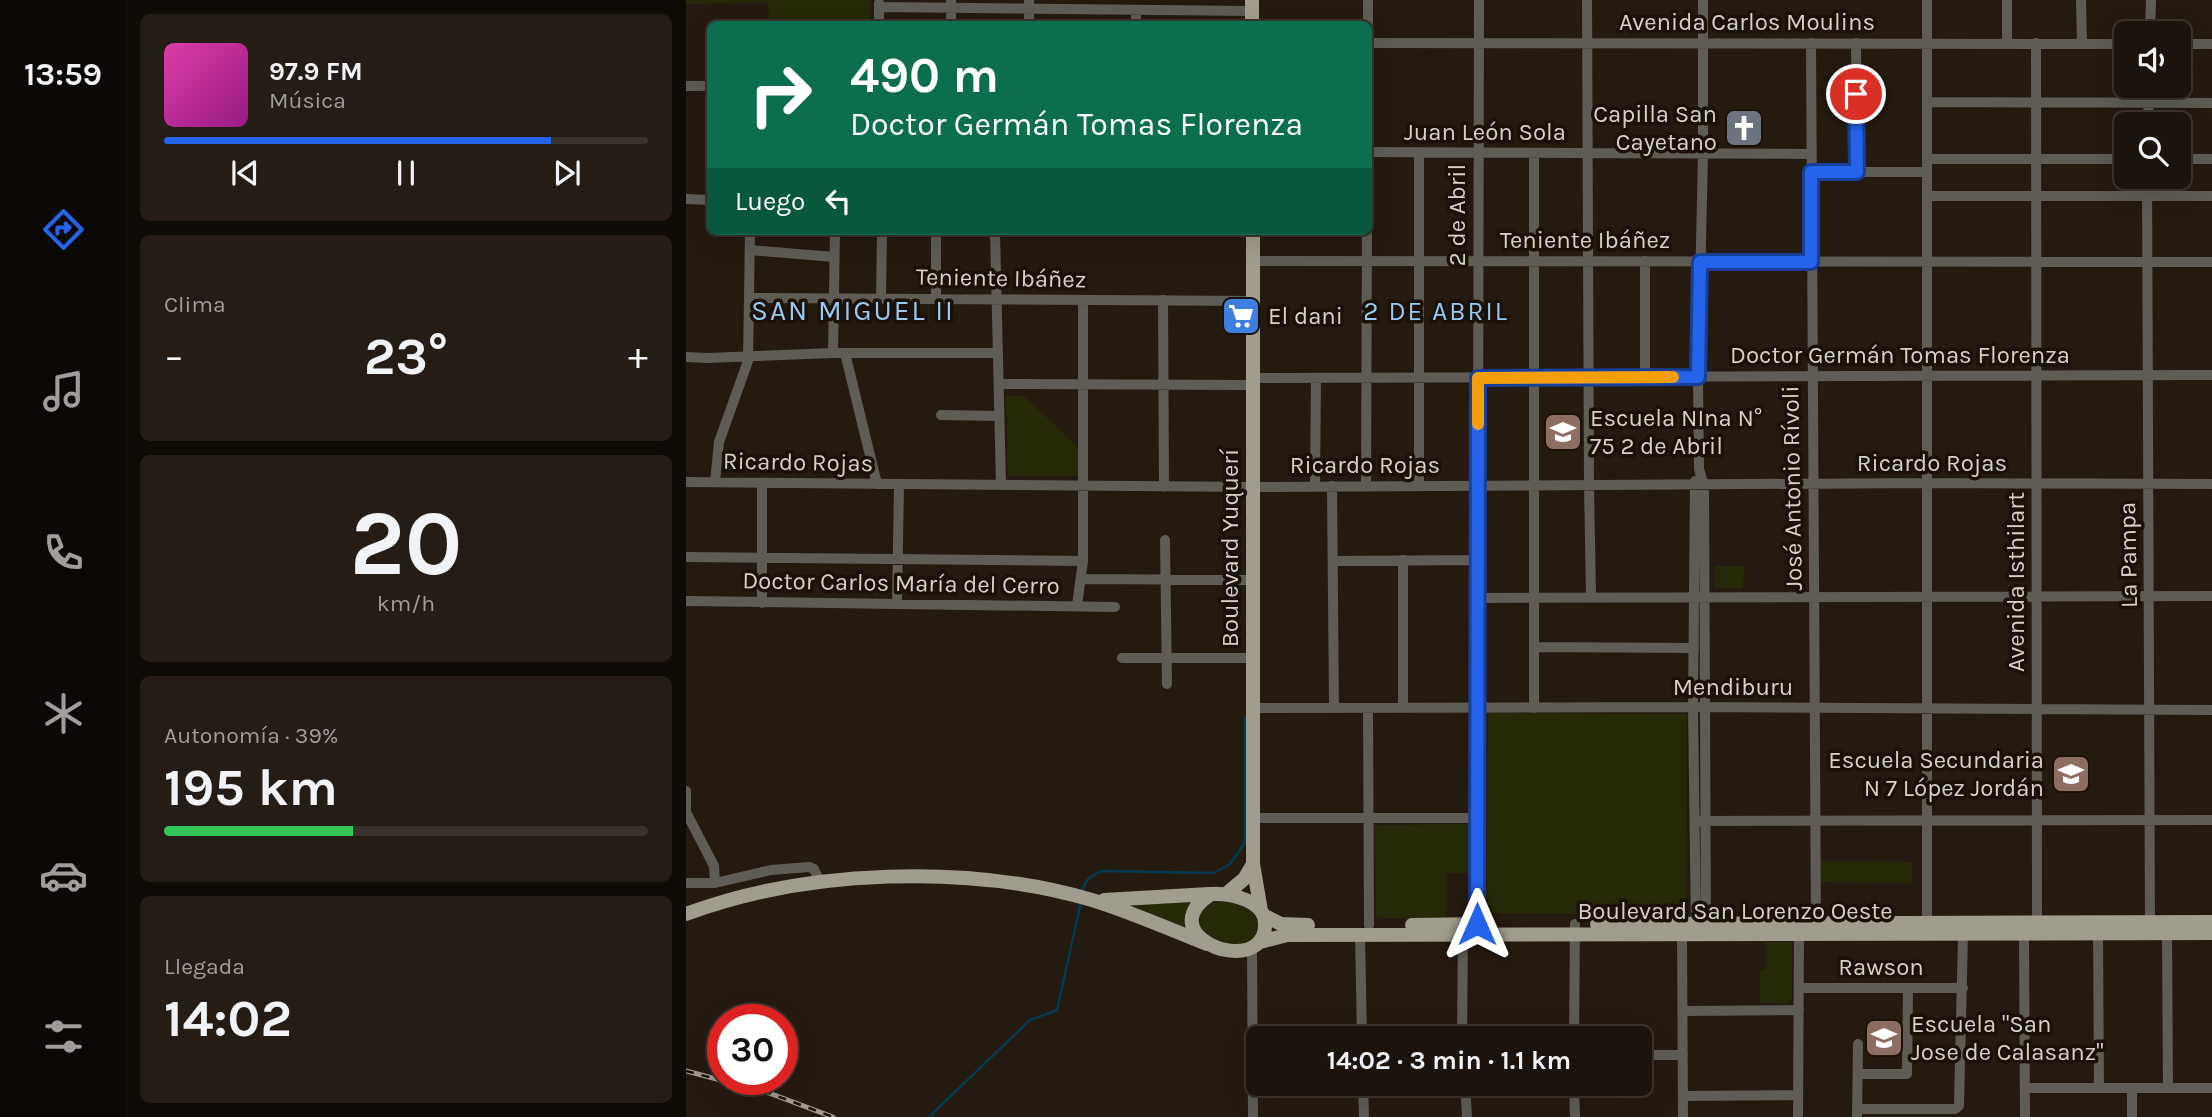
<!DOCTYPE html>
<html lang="es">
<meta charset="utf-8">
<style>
:root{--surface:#1c140c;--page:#251d15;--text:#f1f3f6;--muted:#a09e9d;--line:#3a332d;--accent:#2563eb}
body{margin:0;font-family:Karla,sans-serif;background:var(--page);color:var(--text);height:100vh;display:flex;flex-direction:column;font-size:26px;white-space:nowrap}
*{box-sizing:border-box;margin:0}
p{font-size:23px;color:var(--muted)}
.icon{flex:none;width:38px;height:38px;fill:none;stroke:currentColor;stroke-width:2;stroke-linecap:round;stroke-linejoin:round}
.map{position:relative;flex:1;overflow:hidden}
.details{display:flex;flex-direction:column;gap:14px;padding:14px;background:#0f0b07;width:560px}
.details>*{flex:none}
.guide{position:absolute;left:21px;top:21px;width:665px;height:214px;border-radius:10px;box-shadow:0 7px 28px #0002,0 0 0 2px var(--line);background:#0b6e4f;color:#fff;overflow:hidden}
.tools{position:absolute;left:1428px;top:21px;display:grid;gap:14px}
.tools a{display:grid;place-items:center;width:77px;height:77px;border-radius:10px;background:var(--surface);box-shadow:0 7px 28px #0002,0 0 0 2px var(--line);font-size:35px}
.speed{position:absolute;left:21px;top:1004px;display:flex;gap:14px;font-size:35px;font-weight:700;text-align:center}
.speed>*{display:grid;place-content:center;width:91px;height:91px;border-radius:50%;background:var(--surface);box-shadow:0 7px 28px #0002,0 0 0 2px var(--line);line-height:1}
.speed .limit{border:10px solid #d22;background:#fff;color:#111}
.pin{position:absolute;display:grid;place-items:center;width:60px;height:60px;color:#fff;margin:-30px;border:4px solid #fff;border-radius:50%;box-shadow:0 2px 7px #0007}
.me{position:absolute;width:77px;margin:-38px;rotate:0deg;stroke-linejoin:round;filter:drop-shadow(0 0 5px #0008)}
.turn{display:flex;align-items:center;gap:24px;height:147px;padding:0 28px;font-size:32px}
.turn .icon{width:91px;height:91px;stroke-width:2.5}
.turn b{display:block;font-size:49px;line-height:60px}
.then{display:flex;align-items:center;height:66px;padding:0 28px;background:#0003;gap:14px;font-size:26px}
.big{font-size:52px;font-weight:700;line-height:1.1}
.details .tile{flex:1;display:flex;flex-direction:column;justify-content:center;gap:10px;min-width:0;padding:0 24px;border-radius:10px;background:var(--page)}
.details .dial{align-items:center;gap:0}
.dial b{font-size:91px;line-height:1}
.song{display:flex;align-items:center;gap:21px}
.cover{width:84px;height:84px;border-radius:10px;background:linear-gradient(135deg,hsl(320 70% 55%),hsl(310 70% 35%))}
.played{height:7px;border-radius:4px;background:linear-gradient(90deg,var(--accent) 80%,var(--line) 80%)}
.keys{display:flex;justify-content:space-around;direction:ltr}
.heat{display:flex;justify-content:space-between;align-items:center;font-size:38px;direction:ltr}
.charge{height:10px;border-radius:5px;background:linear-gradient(90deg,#34c759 39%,var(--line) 0)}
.trip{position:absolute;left:560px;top:1026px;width:406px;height:70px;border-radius:10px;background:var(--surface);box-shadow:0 7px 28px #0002,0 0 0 2px var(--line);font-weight:700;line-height:70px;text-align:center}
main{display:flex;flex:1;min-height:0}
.tabs{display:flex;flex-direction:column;width:126px;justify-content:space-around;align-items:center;background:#0b0805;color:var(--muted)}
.tabs .icon{width:49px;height:49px}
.tabs .active{color:var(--accent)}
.tabs b{font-size:32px;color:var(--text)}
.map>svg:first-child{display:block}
</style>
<main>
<nav class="tabs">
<b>13:59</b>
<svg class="icon active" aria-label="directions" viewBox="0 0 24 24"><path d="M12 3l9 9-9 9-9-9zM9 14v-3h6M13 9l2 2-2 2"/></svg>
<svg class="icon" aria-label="music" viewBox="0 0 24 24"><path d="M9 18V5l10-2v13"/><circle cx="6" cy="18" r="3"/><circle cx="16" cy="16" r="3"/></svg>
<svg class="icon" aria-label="phone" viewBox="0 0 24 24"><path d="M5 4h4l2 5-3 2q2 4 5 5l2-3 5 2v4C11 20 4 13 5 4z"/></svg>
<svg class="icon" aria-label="climate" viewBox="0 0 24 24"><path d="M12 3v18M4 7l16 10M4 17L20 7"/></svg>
<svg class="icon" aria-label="car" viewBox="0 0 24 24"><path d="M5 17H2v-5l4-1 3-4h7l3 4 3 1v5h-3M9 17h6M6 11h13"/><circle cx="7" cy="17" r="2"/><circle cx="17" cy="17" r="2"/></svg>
<svg class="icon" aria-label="filters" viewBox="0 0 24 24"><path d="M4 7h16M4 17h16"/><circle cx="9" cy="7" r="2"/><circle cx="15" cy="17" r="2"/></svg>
</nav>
<section class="details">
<div class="tile">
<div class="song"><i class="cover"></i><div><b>97.9 FM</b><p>Música</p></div></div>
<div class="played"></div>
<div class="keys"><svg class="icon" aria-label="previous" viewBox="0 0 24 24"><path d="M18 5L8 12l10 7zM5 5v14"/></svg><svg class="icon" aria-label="pause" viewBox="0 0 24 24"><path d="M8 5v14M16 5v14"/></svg><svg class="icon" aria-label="next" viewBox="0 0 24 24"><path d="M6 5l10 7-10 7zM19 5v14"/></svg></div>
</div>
<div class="tile"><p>Clima</p>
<div class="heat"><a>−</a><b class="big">23°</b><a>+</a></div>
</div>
<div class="tile dial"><b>20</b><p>km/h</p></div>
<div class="tile"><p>Autonomía · 39%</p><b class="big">195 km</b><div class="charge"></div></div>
<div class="tile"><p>Llegada</p><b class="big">14:02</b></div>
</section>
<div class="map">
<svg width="1526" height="1117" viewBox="0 0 1526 1117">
<rect width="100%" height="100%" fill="#251a10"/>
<!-- green -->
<path fill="#262907" d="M0,0H184V24H83L82,2L0,4Z
M320,396H338L393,448L392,476H322Z
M1029,566H1058L1057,588H1029Z
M802,713L1001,714L1000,915L801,913Z
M783,824L789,828V873H760L759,919L692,918L690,916L689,825Z
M1135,861L1226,862V883L1135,882Z
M508,898L506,930L441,907L442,902Z
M534,898L569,911C577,928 574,933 562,947L525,941L510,922L512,907Z
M1079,942H1106V999L1101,1003H1074V970H1079Z"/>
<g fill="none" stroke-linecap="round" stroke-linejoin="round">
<!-- stream -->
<path stroke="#003b50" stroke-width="2.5" d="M397,889C399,879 407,875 416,871L528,873L544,864L559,843V718
M243,1117L344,1020L371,1010L395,902"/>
<!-- minor -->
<path stroke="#5e5c55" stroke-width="10" d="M901,0L903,485L905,596
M1017,0V154L1012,377L1013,469L1018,486L1020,931
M1241,0V928
M1395,0L1396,44
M193,7L566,11
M193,24V3
M265,24V0
M343,24V0
M450,24V10
M682,24V0
M1464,33L1465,0
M682,43L1440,44
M1125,43L1130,929
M1170,43L1171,172
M1321,43V0
M1493,44H1526
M0,86H24
M1241,102L1526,103
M1462,124L1463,86
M682,152L1125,154
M733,153V486
M848,153V708
M1241,159H1440
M1493,159H1526
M1125,172H1241
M1461,177L1464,927
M1241,196H1526
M0,199L24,200
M250,231V298
M309,231L315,485
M64,250L148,257
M567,261L1526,262
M959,261V377
M63,298L567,301
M195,298L196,231
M477,300L478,487
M147,353L149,231
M159,353L191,484
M0,357L22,358L147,353H311
M567,378L1526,375
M313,384L567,385
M255,415L313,416
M1009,481L1007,707L1010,930
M0,482L567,487L1241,483L1526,484
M29,482L33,442L62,361L64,231
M76,483V603
M629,486L630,378
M646,486L648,708
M680,486L681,231
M479,540L481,684
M0,557L397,561
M717,560V707
M647,561L792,560
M395,579L567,580
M792,598L1526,596
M0,601L429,607
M211,604L213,484
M391,606L397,561V300
M848,647L1008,648
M436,658H566
M567,708L1007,707L1526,710
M682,708L683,925
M0,791V812L28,866L29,883
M567,818H791
M1009,821L1526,820
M0,883H29L85,870L123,867L128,869L134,882
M791,932L793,0
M1412,933L1413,1088
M1481,933L1482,1088
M674,934L676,1038
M996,934L997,1117
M566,947L567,1117
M1113,988H1277
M997,1011L1113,1010
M776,1038L777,929
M888,1038L889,924
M954,1055H997
M1172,1074H1221L1222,988
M677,1083L678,1117
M779,1083L781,1117
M888,1083L889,1117
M1339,1088H1526
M997,1096L1112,1095
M1171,1109H1269L1273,1106L1277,934
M1112,1117L1113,929
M1171,1117L1172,1044
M1339,1117L1338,938L1351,917L1350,43
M1446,1117V1089"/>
<!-- major -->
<path stroke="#a19d8e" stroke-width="14" d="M566,0V24
M567,231V864L575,911
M525,894C544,893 581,900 579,926C579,933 576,940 570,945C542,966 472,928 525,894Z
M540,894L558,879L567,864
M418,900L523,894
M0,914C120,869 283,864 406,900C445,912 483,929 521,944
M579,916L595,924L622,925
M911,924L1526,922
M726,925L800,924
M574,942L601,935L1526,933"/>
<defs>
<path id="rail" d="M0,1071L83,1093L147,1117"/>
</defs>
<!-- rail casing -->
<use href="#rail" stroke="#a29a92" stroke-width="5"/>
<!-- rail -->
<use href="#rail" stroke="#1b1107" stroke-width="2.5" stroke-dasharray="8" stroke-linecap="butt"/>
</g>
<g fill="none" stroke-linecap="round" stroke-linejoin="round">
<defs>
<path id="route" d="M791,924L792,378L1012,377L1014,262H1125V172H1171L1170,94"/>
</defs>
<!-- route casing -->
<use href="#route" stroke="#184099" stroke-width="18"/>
<!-- route -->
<use href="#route" stroke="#2563eb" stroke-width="12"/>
<!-- slow -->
<path stroke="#f59e0b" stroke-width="12" d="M792,424V378L987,377"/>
</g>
<!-- icons -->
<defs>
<symbol id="church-square" viewBox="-11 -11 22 22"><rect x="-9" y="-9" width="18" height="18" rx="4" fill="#6b7280" stroke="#1b1107"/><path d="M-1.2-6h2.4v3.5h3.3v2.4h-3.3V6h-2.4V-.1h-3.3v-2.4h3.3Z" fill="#fff"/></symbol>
<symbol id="supermarket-square" viewBox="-11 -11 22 22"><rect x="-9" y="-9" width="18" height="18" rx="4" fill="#3f7fe0" stroke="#1b1107"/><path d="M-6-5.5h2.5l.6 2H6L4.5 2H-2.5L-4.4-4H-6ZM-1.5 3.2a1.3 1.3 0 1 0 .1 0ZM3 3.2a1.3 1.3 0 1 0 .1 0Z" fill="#fff"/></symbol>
<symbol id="school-square" viewBox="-11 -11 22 22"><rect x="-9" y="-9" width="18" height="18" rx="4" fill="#8d6e63" stroke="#1b1107"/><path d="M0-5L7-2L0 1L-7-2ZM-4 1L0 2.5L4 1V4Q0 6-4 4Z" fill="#fff"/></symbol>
</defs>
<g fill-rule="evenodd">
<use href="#church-square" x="1036" y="106" width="44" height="44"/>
<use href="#supermarket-square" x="533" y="294" width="44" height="44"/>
<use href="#school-square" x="855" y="410" width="44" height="44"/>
<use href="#school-square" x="1363" y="752" width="44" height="44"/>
<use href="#school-square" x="1176" y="1016" width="44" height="44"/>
</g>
<g text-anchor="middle" stroke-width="7" stroke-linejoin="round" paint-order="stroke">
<!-- street labels -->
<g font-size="24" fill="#d7d0c9" stroke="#1b1107">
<text x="1061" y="30">Avenida Carlos Moulins</text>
<text x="799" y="140">Juan León Sola</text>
<text transform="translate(771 215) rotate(-90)" y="8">2 de Abril</text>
<text x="899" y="248">Teniente Ibáñez</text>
<text transform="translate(315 278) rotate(1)" y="8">Teniente Ibáñez</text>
<text x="1214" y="363">Doctor Germán Tomas Florenza</text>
<text transform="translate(112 462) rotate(1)" y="8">Ricardo Rojas</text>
<text x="1246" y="471">Ricardo Rojas</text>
<text x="679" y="473">Ricardo Rojas</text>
<text transform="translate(1106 488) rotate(-91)" y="8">José Antonio Rívoli</text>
<text transform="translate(544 548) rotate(-90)" y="8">Boulevard Yuquerí</text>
<text transform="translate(1442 555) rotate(-91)" y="8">La Pampa</text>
<text transform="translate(1330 582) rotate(-90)" y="8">Avenida Isthilart</text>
<text transform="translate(215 583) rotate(1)" y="8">Doctor Carlos María del Cerro</text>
<text x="1047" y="695">Mendiburu</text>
<text x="1049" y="919">Boulevard San Lorenzo Oeste</text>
<text x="1195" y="975">Rawson</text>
</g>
<!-- poi labels -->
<g font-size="24" fill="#d7d0c9" stroke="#1b1107" text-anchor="start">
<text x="1031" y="122" text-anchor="end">Capilla San<tspan x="1031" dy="28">Cayetano</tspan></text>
<text x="582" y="324">El dani</text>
<text x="904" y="426">Escuela NIna N°<tspan x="904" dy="28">75 2 de Abril</tspan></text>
<text x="1358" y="768" text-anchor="end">Escuela Secundaria<tspan x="1358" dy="28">N 7 López Jordán</tspan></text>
<text x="1225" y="1032">Escuela "San<tspan x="1225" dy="28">Jose de Calasanz"</tspan></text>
</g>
<!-- neighbourhood labels -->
<g font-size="26" letter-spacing="2" fill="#98c9f4" stroke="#1b1107">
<text x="750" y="320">2 DE ABRIL</text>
</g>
<!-- quarter labels -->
<g font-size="28" letter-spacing="2" fill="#98c9f4" stroke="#1b1107">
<text x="167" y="320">SAN MIGUEL II</text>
</g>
</g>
</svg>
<div class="tools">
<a><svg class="icon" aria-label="sound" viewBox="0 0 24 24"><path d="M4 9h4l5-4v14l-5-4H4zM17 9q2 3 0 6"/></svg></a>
<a><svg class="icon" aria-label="search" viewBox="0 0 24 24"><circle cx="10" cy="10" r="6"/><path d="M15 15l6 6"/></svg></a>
</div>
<div class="speed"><div class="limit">30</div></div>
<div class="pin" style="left:1170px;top:94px;background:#d93025"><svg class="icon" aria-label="arrive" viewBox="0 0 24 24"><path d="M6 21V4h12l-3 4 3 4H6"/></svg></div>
<svg class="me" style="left:791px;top:924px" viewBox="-20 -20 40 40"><path d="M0-17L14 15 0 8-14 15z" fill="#2563eb" stroke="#fff" stroke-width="4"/></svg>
<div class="trip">14:02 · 3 min · 1.1 km</div>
<div class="guide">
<div class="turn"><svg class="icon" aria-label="right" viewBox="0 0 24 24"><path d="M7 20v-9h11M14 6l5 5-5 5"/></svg><div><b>490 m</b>Doctor Germán Tomas Florenza</div></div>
<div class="then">Luego<svg class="icon" aria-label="left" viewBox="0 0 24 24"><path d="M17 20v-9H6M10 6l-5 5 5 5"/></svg></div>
</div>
</div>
</main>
